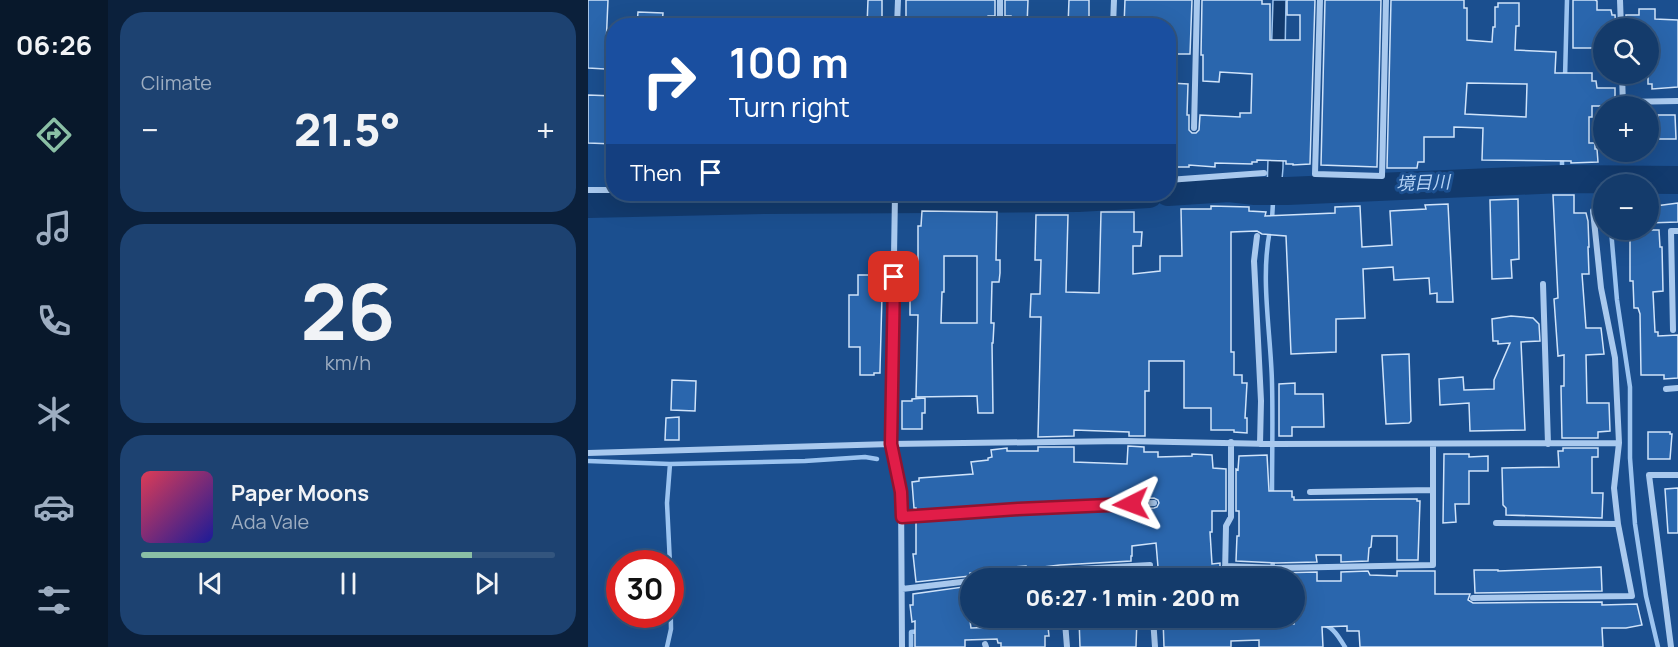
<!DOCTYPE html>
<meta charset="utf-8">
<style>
:root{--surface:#143b6b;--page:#1d4271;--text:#f1f3f6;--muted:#9dadc1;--line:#33557e;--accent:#8abfa5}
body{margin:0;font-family:Manrope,"Noto Sans JP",sans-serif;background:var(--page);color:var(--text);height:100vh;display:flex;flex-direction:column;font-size:22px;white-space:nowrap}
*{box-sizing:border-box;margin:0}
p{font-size:20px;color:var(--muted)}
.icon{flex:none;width:33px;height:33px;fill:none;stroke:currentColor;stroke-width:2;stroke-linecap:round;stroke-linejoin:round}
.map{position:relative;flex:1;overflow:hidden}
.details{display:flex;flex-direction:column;gap:12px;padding:12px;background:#0b203b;width:480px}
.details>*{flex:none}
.hud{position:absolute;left:18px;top:18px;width:570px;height:183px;border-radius:24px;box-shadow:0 6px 24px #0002,0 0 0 2px var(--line);background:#1a4fa0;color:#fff;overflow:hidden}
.tools{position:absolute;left:1005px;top:18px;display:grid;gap:12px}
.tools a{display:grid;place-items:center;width:66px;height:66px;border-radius:50%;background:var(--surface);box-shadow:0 6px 24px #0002,0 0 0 2px var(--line);font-size:30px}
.speed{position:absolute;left:18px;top:550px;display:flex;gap:12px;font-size:30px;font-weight:700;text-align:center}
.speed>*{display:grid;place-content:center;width:78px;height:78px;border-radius:50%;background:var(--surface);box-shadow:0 6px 24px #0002,0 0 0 2px var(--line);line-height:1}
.speed .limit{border:9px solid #d22;background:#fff;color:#111}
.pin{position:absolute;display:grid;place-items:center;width:51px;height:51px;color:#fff;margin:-26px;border-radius:12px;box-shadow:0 3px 9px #0006}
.me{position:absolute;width:66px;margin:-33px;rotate:267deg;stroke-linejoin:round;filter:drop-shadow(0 0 4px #0008)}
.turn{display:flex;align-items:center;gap:21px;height:126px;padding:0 24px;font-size:27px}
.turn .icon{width:78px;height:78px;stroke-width:2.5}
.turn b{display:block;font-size:42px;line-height:51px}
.then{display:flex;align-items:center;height:57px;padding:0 24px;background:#0003;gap:12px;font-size:22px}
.big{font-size:45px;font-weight:800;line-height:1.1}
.details .widget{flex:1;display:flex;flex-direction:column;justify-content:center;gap:9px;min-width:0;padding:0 21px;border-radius:24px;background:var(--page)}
.details .dial{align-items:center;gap:0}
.dial b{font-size:78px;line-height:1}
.song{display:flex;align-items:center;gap:18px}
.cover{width:72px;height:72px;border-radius:9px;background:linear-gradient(135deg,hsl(350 70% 55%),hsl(240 70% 35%))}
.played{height:6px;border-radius:3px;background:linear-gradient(90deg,var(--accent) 80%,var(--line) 80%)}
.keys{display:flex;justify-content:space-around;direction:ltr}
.heat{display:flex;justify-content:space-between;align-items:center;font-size:33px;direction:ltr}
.trip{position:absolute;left:372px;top:568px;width:345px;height:60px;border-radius:30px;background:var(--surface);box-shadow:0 6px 24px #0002,0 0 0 2px var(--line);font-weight:800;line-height:60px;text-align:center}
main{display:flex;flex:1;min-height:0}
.tabs{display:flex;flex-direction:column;width:108px;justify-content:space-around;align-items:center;background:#08182b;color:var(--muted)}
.tabs .icon{width:42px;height:42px}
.tabs .current{color:var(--accent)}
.tabs b{font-size:27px;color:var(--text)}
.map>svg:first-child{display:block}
</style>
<main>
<nav class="tabs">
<b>06:26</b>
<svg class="icon current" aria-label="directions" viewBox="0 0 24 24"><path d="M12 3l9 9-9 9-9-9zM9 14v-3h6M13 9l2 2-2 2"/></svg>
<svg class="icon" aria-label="music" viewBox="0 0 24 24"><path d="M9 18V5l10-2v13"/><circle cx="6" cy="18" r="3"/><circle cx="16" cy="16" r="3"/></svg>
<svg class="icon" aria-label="phone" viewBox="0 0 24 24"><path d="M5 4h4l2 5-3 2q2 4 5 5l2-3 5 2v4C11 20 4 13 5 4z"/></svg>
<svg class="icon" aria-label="climate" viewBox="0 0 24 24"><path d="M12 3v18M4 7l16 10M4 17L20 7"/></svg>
<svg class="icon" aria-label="car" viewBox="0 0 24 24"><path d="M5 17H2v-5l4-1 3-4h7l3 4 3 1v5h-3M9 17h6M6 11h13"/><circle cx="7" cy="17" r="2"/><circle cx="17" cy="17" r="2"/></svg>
<svg class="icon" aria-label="filters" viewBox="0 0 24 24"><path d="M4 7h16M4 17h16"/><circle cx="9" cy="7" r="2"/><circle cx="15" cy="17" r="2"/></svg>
</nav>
<section class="details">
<div class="widget"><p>Climate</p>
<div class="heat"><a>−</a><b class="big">21.5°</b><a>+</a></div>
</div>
<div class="widget dial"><b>26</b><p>km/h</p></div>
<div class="widget">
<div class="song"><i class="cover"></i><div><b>Paper Moons</b><p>Ada Vale</p></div></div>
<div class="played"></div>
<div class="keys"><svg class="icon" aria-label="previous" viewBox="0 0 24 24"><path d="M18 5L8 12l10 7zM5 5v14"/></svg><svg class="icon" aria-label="pause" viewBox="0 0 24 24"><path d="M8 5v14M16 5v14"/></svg><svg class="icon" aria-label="next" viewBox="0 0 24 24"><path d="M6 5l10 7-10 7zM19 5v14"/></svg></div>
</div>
</section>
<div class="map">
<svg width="1090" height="647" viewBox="0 0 1090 647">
<rect width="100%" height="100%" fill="#1b4f8f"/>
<!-- water -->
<path fill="#123a6d" stroke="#9cc4f0" stroke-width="1.5" d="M685,0H698L695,168L693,191H679Z"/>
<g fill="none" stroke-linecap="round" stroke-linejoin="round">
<!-- stream -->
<path stroke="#9cc4f0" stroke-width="4.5" d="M977,78L979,0
M974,179V156
M1019,179L1020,184
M684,219L686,186
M682,230C672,279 683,334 684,383C685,420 684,457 684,494
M1023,230L1029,300L1042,387V458L1047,524L1058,596L1070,647
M0,461L82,464L217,461L277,457L289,459
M82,464L79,503L82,564
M684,579L685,557
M376,623L402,618
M737,625C746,628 752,639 757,647
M79,647L83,629L82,569
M323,647V632L333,631"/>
<!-- river -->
<path stroke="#123a6d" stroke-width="28" d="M580,192L641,188L667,191H699L974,179L1090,180
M0,204L176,200L490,198L561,194"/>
</g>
<!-- building -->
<path fill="#2a66ad" stroke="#cfe3fa" stroke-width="1.5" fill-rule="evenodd" d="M0,0H20L17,69L0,68Z
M280,0H294V26H279Z
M318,0H407V16H400L399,19L374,18V26H318Z
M417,0H440L439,26H423V16H417Z
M481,0H501V26H480Z
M537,0H604L602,54H580V26H536Z
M614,0H674V4H682V40H712V15H699V0H727L722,164L705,165V164H698V161L669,160V162H664V164L627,163V167L601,165V167H580L582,83L600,84L599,115H601V130L604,133H608L611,130L612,115L652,117V113H663L664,74L632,72L631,82L615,81V55H613Z
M737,0H793L789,167L733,165Z
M803,0H876V8H879V40L904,42L905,27H907V7H910V3H931V26H928L927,50L968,52L967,73H1004V81H1008L1009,88H1027V106H1004V117H1001V143H1007V149H1009L1010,162L983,163V161L894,160L895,128L866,127V137H836V162H830L829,168H799ZM879,83L939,84L938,117L877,114Z
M985,0H1007L1009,1V10H1023L1024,15H1027L1028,28H1016V48H985Z
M1051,9H1067V19L1090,20V87L1064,89V84H1060V28H1038V15H1051Z
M50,12L75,13L74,26L49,25Z
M0,95L26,96V144L0,143Z
M1070,115H1087L1088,139H1071Z
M965,195H986V213H998L1000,221L1001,247H1000L1001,274H994L998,328H1013L1016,354L998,355L999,403H1021L1022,431L1010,432V438H974L973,386H976V355L970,356L966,299L970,298Z
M930,199L931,259L923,260L924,278L904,279L902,200Z
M1090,203V222L1060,223V207Z
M860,204L865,302H849V293L842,294L841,278L806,280L805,267L775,269L777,318L748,319V352L703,354L698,236L674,234L669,231L643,232V352H646V375H654V383H659L657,418H659V433L646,432V430H623V408H596V361H561V391H557V436H541V432L486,430V436L450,437L453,317H442L443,294H452L453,260H447L448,215H480L478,292L511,293L513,212H546V232H554L553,246H545V274L572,271V256H594L593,209H623V206L661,207V211L678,212L677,216L747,213V207L772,206L774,247L804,245L802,211L838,209L837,205Z
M334,211L409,212L408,260H412V273L411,282H404L403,323H406L405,343H404L405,413H390L389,396L328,397L330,315H322V295L317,279L323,265H330V226H333ZM356,256H389V323H353L354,292H356Z
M1042,230H1071L1072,247H1074L1075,291L1065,292L1067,332H1070V336L1090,335V378L1076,379V375H1053L1052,314L1050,308H1046L1045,281H1042Z
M270,275H286V295H294L292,370V373H286V375H272V347H261V295H270Z
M923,316L945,318L951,324L952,341L933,342L937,430L882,431L881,403L852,405L851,379L875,377L876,390L906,389V380L922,343L910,344V341H905L904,319Z
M821,354L823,421L821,423L798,424L794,355Z
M84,380L108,381L107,411L83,410Z
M707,383V394H735L736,427H704V436H691V384Z
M337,398V413H334V429H314V401H324V399Z
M91,417V440H77L78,418Z
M1060,432H1082V434H1084L1082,459H1060Z
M540,446L556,447V452H570V457L604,456V454L624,455L625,468L638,469V511H624V532H622L624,564L632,563V574L636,579H571L568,543L544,546V556H543V561L472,565L438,569V566L413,568L388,571V573H382V576L328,582L325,554H328V521L430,514L566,508L569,507L571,503L570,500L566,498L430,504L328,511V508H326L324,482L331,481V478L385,474L383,462L400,460V458L404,457L403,450L419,448V451H450V447H486V462L539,464Z
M975,448H1010V457H1004V493H1015L1014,518L918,515V508L915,505L914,468L971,467L970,451H975Z
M856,454H881V457L900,456V471H881V504H867L868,522L855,523Z
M679,455L681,491H704V497H706V500L809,499H829V501H832L830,560H809V536H784L783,547L781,548L780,561L753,562V555H728L729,562L688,563L648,561L649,536H651V511H648V469L650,470L651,456Z
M1090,488V533H1080L1077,489Z
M1013,567L1014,591L887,593L886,570H910V571Z
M544,571V579H441L473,575Z
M642,571L688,573L729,572V581H753V572L780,571L782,575L809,576V571H847V594H882L880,600L885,603L1014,602V605L1049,604L1054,625L1038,628H1014L1015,647H772L771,631H759V626L734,627L735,647H671V640L643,641V647H576L575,618H662L664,625L706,624V579H638L642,576Z
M382,586V598L379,599L383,628L408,627V624L434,622L433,618H459L461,636H457V647H413V643H410L409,639L377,640V647H327V621L324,622L322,605H325V594Z
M491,618H549L548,647H492Z"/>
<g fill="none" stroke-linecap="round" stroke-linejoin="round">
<!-- street -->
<path stroke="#a9c9ee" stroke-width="6" d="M732,0L727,174L794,176L798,0
M1032,0L1033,28
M309,26L310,0
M412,26V0
M525,26L526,0
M1034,74L1035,106
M1034,102L1090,101
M606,128L609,0
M580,180L676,173
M0,190H26
M307,194L303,444L313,492L314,647
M669,236L666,261L673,401L672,444
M955,284L960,444
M1085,330L1083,231H1090
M1078,389L1090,388
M0,453L303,444L537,441L688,444L1031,443
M722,492L845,490
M313,517L430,509L566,503
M908,523L1030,524
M637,566L688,568L845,565V444
M637,574L638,526L643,517V442
M396,579L473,570L562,565
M314,589L382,581
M885,598L1044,596L1030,524L1026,488L1031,443L1027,358L1013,288L1005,211
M565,618L567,647
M477,622L479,647
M397,644L398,647
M1083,647L1061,475H1090"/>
</g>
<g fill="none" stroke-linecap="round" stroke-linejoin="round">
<defs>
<path id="route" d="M306,277L303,444L313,492L314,517L430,509L543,504"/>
</defs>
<!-- route casing -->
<use href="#route" stroke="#92132f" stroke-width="15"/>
<!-- route -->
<use href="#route" stroke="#e11d48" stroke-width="10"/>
</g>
<g text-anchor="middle" stroke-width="6" stroke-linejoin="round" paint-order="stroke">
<!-- water labels -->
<g font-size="18" font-style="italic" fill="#b5d3f5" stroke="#1b4f8f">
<text transform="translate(835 183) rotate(-2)" y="6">境目川</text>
</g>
</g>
</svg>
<div class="tools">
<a><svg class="icon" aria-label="search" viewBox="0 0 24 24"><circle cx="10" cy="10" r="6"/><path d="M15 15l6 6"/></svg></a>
<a>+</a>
<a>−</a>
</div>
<div class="speed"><div class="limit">30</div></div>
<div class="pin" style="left:306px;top:277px;background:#d93025"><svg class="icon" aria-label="arrive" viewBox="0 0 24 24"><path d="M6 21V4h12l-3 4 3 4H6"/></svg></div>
<svg class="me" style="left:543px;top:504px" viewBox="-20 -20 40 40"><path d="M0-17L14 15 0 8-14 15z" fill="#e11d48" stroke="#fff" stroke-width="4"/></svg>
<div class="trip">06:27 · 1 min · 200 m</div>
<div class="hud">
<div class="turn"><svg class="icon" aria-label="right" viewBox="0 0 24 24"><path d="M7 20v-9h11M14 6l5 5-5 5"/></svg><div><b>100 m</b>Turn right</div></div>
<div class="then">Then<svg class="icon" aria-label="arrive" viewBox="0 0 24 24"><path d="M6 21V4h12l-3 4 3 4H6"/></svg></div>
</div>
</div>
</main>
